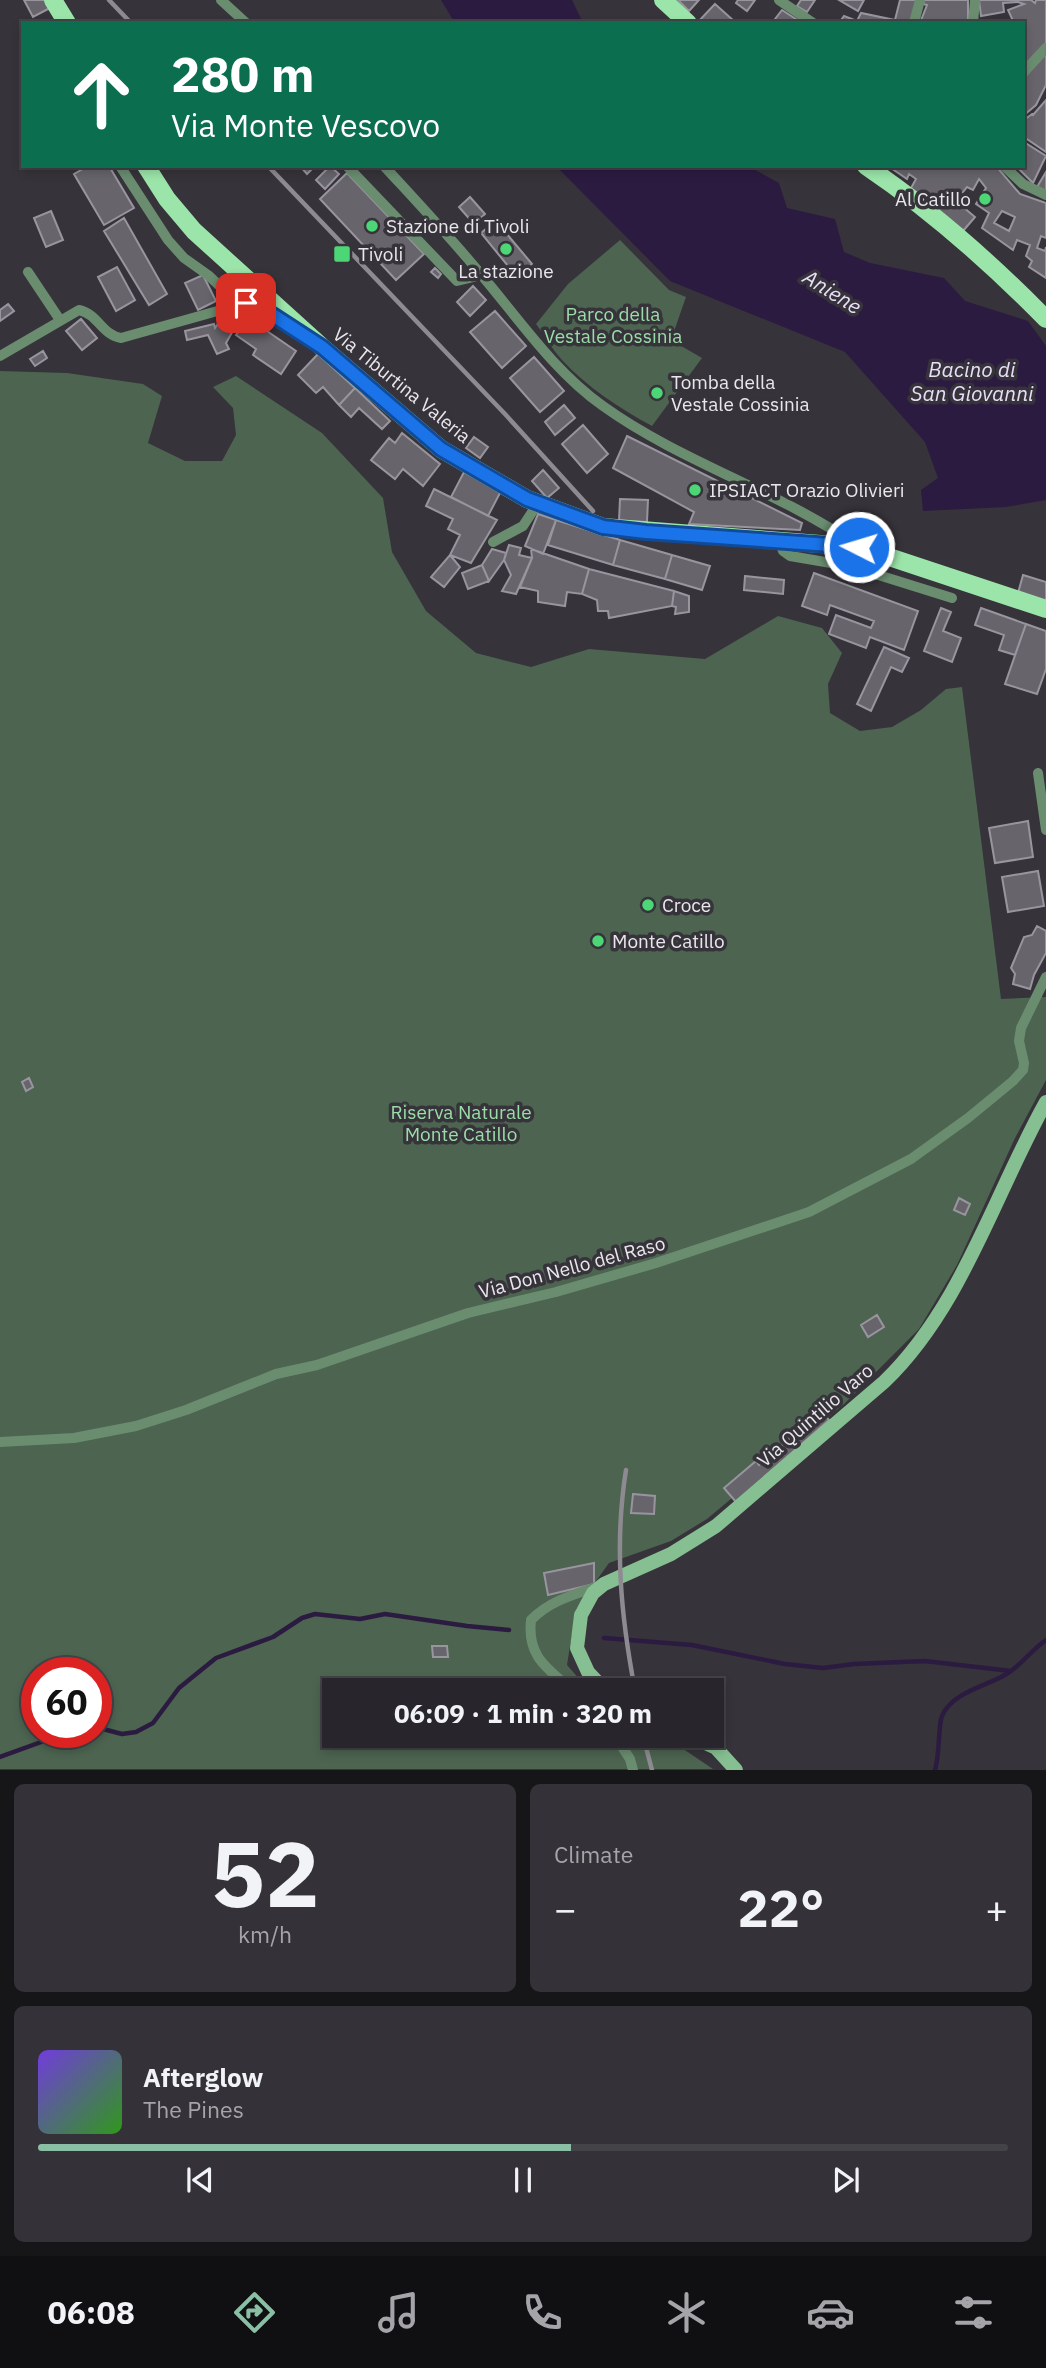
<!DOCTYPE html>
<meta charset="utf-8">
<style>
:root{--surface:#28262c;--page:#343238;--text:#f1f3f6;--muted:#a5a5a9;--line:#444348;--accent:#8abfa5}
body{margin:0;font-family:"IBM Plex Sans",sans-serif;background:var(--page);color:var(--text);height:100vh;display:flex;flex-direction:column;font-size:26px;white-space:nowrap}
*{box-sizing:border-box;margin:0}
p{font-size:23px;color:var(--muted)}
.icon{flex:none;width:38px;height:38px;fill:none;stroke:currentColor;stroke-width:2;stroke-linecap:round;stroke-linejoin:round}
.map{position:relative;height:1770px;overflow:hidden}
.panel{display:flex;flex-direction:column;gap:14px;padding:14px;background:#161518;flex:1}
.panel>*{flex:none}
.banner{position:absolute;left:21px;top:21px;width:1004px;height:147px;border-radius:0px;box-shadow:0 4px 10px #0003,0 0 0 2px var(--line);background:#0b6e4f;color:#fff;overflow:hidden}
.speed{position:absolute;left:21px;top:1657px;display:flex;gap:14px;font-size:35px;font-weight:700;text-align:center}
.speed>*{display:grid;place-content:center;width:91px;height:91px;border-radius:50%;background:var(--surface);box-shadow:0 4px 10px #0003,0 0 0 2px var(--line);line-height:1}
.speed .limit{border:10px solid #d22;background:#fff;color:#111}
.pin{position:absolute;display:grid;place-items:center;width:60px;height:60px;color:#fff;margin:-30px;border-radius:14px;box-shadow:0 4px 10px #0006}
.me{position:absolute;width:77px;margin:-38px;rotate:275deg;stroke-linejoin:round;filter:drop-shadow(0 0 5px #0008)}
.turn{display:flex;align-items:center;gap:24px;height:147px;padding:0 35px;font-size:32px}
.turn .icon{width:91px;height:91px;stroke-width:2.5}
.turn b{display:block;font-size:49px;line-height:60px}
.big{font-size:52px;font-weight:800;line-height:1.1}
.panel .tile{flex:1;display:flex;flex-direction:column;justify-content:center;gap:10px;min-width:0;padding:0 24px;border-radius:10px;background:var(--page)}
.panel .dial{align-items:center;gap:0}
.dial b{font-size:91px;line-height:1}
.song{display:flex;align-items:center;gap:21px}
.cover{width:84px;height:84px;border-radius:10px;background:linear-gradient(135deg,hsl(260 70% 55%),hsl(110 70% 35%))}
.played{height:7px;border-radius:4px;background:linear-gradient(90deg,var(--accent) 55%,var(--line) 55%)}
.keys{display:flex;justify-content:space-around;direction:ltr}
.heat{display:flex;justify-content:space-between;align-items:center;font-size:38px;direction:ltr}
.panel .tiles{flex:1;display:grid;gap:14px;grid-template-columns:1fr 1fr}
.tile:last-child{grid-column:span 2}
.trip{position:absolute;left:322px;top:1678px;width:402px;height:70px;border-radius:0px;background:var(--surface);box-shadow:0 4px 10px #0003,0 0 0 2px var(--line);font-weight:800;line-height:70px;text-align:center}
.menu{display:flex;height:112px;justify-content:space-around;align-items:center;background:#100f12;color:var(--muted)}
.menu .icon{width:49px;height:49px}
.menu .on{color:var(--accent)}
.menu b{font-size:32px;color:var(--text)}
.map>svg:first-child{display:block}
</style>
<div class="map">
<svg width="1046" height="1770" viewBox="0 0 1046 1770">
<rect width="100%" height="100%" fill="#36333a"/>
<!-- green -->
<path fill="#4c6450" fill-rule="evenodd" d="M620,240L669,290L686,297L671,340L702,358L652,426C619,408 588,388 562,360C552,349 545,336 536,324L568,284Z
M0,371L67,373L143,384L162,396L148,443L185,461H222L236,435L233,408L213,387L236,376L322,433L383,498L392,552L426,611L476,653L531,667L589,649L705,659L778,616L822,628L842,653L828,684L830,713L860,731L892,727L921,710L946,689L962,687L1001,999L1046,997V1080L1015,1138L957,1265L919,1329L844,1404L707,1519L671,1541L609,1563L576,1609L567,1665L589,1690H334V1736H664L713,1769H0ZM37,1673H96V1732H37Z"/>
<!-- water -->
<path fill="#2c1b41" d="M441,0H572L583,23H455Z
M556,166H748L779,183L787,208L835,219L844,252L870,263L944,278L965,301L1028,321L1046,346V500L1006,507L923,511L921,490L938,478L925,442L845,352L670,281Z"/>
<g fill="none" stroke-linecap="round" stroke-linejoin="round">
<!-- stream -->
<path stroke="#2c1b41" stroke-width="4.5" d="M604,1638L692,1645L785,1664L823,1668L854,1664L925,1661L1011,1671
M96,1730L103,1729L122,1734L136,1732L153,1723L179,1688L216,1658L273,1637L302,1618L315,1614L360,1619L385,1614L467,1626L509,1630
M0,1757L55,1737L76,1732
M935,1770C940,1754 938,1726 942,1716C951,1693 986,1686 1005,1675C1021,1666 1031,1650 1046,1640"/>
</g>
<!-- building -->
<path fill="#67646c" stroke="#98959e" stroke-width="2" fill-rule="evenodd" d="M24,0H46L50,8L33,17Z
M678,0H699L689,11Z
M738,0H755L747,11L736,3Z
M801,0H815L807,12L797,6Z
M839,0H864L858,11Z
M900,0H917L911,23H839L844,16L857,21L861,13L895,20Z
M924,0H968V19L966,23H920L927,5L923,4Z
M979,0H1031L1035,3L1036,0H1046V43L1024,66V23H1014L1008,10L1024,4L1018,2L1003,3L1004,12L981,16Z
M715,4L734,21L732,23H697Z
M782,10L802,23H772Z
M1046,52V85L1036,105L1024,115V77Z
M1046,100V152L1024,137V120L1032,114L1033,115Z
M1024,142L1046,156L1033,183L1016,166H1024Z
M88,166H109L134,208L104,225L74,174Z
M300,166H315L307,174Z
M330,166L339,174L325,189L316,180Z
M888,166H996L1020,194L1046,203V238L1041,236L1037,248L1045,251L1046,247V278L1029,267L1032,261L1026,256L1030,245L1017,240L1013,250L982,228L989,213L976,204L986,188L979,179L973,190L967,187L956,201L975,217L963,231L911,188L916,179L909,174L907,179ZM1002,211L1015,217L1009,231L994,223Z
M1046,172V191L1037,187Z
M347,173L424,254L396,280L320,199Z
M470,197L485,214L474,224L459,207Z
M51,211L63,240L46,247L34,218Z
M124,218L167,294L149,305L104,231Z
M496,221L532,264L517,277L481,233Z
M117,267L135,300L116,311L98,277Z
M435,268L441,274L438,278L431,272Z
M203,275L216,301L198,310L185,283Z
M473,286L486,300L470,316L457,302Z
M8,304L14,311L0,321V310Z
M495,311L526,346L502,368L470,332Z
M225,314L238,322L226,343L229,349L217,354L208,335L187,340L185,331L214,324L215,328Z
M248,318L296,351L281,374L253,355L256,349L236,335Z
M81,319L97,338L82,350L66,331Z
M43,351L47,358L35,366L30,359Z
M318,354L355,388L339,405L323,387L316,393L298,375Z
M534,357L564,391L540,412L510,378Z
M355,388L390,421L382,429L359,408L351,417L339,405Z
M564,405L575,418L555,435L545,422Z
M583,425L608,454L587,473L562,444Z
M402,433L440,464L423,486L403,469L395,479L371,460L389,438L395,443Z
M627,436L802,523L800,530L689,524L694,512L613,468Z
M474,437L488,447L480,458L466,448Z
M543,470L559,488L547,498L532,481Z
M464,472L501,491L488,516L451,497Z
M434,489L497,520L471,563L450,555L460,535L448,529L453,519L426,506Z
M620,499L648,500L647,522L619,521Z
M538,514L556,520L543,554L525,546Z
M556,520L620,540L613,565L548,545Z
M620,540L672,555L665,579L613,565Z
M509,545L521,548L519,555L532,558L516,594L502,591L511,575L504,560Z
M492,549L506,553L504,560L489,581L482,565Z
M531,549L589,569L582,594L567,592L565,606L538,602V591L520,587L532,558Z
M450,555L460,567L444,587L431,577Z
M672,555L710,566L702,590L665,579Z
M482,565L489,581L468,589L462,573Z
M589,569L674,591L672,606L609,618L608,611H598L597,600L582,594Z
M814,573L918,611L904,650L870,637L866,648L829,634L836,615L871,628L874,621L830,605L827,615L802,606Z
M1023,575L1046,582V601L1018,593Z
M745,576L784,580L783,594L744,590Z
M674,591L689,596V612L675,614L676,607L672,606Z
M941,608L951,612L943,631L961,638L952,662L924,651Z
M981,608L1026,624L1015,655L999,650L1004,635L975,625Z
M1026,624L1046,631V669L1037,694L1005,684Z
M884,647L909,658L902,672L891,667L871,711L857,704Z
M1028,821L1033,857L995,863L989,828Z
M1038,871L1044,906L1008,912L1002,877Z
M1037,926L1046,931V953L1034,975L1030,989L1013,984L1015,974L1011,968L1024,937L1032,935Z
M29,1078L33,1087L26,1091L22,1082Z
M959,1198L970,1204L965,1215L954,1210Z
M877,1315L884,1327L868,1337L861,1325Z
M821,1411L829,1420L736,1502L724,1488L756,1461L759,1465Z
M633,1494L655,1496L654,1514L631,1513Z
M594,1563V1584L548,1595L544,1573Z
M432,1646H447L448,1657H433Z"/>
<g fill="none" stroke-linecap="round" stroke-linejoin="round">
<!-- minor -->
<path stroke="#6a8d70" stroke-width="10" d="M221,0L246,23
M779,0L813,23
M914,23L920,0
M973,23L975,0
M1024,72L1046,48
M120,166L168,240L184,258L208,275L239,304
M347,166L457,281L482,275
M384,166C418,203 452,239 484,278C521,322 555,372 603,406C681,462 776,490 855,544
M1004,166L1023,184L1046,195
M28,272L60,320
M0,356L79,310C98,314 102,335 121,338L246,303L263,308L285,323
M779,540L783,551L790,556L831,563L872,573L952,598
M493,542L523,526L538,503
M1038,773L1046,830
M0,1442L74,1438L136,1426L186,1410L276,1374L317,1365L468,1313L556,1292L656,1263L809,1212L911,1159L968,1118L1013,1081L1023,1070L1024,1063L1019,1041L1021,1028L1046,977
M572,1690C547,1668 527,1657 531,1620C549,1601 575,1594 599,1586
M615,1736L630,1759L633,1770"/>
<!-- secondary -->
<path stroke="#86bf91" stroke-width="14" d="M605,1690L588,1672L577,1648L581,1615L593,1593L604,1584L671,1554L716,1526L884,1382C962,1307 994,1195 1046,1102
M690,1736L716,1748L736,1770"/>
<!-- primary -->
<path stroke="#9ce5aa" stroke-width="18" d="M53,0L67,23
M663,0L688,23
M146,166L167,199L194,231L322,347L441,449L527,499L603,527L859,547L1046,609
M866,166C931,210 991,263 1046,319"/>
<!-- rail -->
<path stroke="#8d8b91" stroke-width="4.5" d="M109,0L131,23
M268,166L505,414L593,511
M626,1470C614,1545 621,1617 635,1690
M643,1736L652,1770"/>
</g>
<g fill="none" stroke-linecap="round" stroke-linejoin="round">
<defs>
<path id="route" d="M246,303L262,308L322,347L441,449L527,499L603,527L646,532L859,547"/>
</defs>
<!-- route casing -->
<use href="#route" stroke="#114b97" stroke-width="18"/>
<!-- route -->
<use href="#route" stroke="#1a73e8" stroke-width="12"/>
</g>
<!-- markers -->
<g fill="#4dd676" stroke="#36333a" stroke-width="2.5">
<circle cx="985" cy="199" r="7"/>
<circle cx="372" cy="226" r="7"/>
<circle cx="506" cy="249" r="7"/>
<rect x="333" y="245" width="18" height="18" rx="3.5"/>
<circle cx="657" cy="393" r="7"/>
<circle cx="695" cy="490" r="7"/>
<circle cx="648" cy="905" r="7"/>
<circle cx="598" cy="941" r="7"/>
</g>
<g text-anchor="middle" stroke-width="7" stroke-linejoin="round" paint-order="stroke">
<!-- poi labels -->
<g font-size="19" fill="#e9e7ec" stroke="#36333a" text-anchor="start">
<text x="971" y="206" text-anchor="end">Al Catillo</text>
<text x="386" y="233">Stazione di Tivoli</text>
<text x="358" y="261">Tivoli</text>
<text x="506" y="278" text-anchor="middle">La stazione</text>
<text x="671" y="389">Tomba della<tspan x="671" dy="22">Vestale Cossinia</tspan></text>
<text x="709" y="497">IPSIACT Orazio Olivieri</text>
<text x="662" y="912">Croce</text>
<text x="612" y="948">Monte Catillo</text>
</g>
<!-- park labels -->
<g font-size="19" fill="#9bdda8" stroke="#36333a">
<text x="613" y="321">Parco della<tspan x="613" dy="22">Vestale Cossinia</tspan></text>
<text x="461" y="1119">Riserva Naturale<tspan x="461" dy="22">Monte Catillo</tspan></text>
</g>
<!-- street labels -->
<g font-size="19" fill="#e9e7ec" stroke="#36333a">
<text transform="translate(402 385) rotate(39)" y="7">Via Tiburtina Valeria</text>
<text transform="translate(572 1267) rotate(-15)" y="7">Via Don Nello del Raso</text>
<text transform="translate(815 1415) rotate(-41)" y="7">Via Quintilio Varo</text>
</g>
<!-- water labels -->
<g font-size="21" font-style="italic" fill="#e9defa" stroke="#36333a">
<text transform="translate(832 292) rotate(32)" y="7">Aniene</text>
<text x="972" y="377">Bacino di<tspan x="972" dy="24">San Giovanni</tspan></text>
</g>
</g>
</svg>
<div class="speed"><div class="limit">60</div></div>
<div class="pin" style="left:246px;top:303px;background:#d93025"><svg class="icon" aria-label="arrive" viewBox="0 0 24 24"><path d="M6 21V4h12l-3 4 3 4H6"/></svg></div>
<svg class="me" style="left:859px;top:547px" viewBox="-20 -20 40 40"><circle r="17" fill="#1a73e8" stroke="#fff" stroke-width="3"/><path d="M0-11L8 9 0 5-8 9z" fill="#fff"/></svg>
<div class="trip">06:09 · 1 min · 320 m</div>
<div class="banner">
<div class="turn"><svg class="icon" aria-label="ahead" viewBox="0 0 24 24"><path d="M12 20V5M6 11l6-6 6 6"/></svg><div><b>280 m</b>Via Monte Vescovo</div></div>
</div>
</div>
<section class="panel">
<div class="tiles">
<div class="tile dial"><b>52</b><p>km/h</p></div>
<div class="tile"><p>Climate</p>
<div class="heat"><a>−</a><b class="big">22°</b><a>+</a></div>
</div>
<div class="tile">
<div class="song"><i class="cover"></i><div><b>Afterglow</b><p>The Pines</p></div></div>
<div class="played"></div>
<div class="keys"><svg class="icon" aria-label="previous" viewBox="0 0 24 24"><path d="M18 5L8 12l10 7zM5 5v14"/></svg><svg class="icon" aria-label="pause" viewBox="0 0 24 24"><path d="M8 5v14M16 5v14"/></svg><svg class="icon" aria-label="next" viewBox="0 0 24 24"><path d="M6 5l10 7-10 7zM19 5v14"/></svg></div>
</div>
</div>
</section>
<nav class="menu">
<b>06:08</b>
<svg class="icon on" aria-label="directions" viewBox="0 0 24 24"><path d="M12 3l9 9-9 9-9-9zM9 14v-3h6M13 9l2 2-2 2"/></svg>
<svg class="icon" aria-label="music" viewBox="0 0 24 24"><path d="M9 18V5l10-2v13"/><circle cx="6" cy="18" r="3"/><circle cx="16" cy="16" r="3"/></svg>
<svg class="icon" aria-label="phone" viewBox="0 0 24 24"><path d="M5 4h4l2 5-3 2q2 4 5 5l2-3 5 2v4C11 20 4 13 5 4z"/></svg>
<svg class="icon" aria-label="climate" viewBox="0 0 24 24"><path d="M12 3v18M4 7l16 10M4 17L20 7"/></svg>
<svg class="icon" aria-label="car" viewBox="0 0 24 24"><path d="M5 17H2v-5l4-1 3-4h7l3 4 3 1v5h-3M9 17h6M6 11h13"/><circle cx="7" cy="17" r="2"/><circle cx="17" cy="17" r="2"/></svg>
<svg class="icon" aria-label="filters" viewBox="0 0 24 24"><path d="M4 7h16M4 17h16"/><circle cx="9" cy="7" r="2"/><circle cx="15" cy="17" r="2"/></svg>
</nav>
